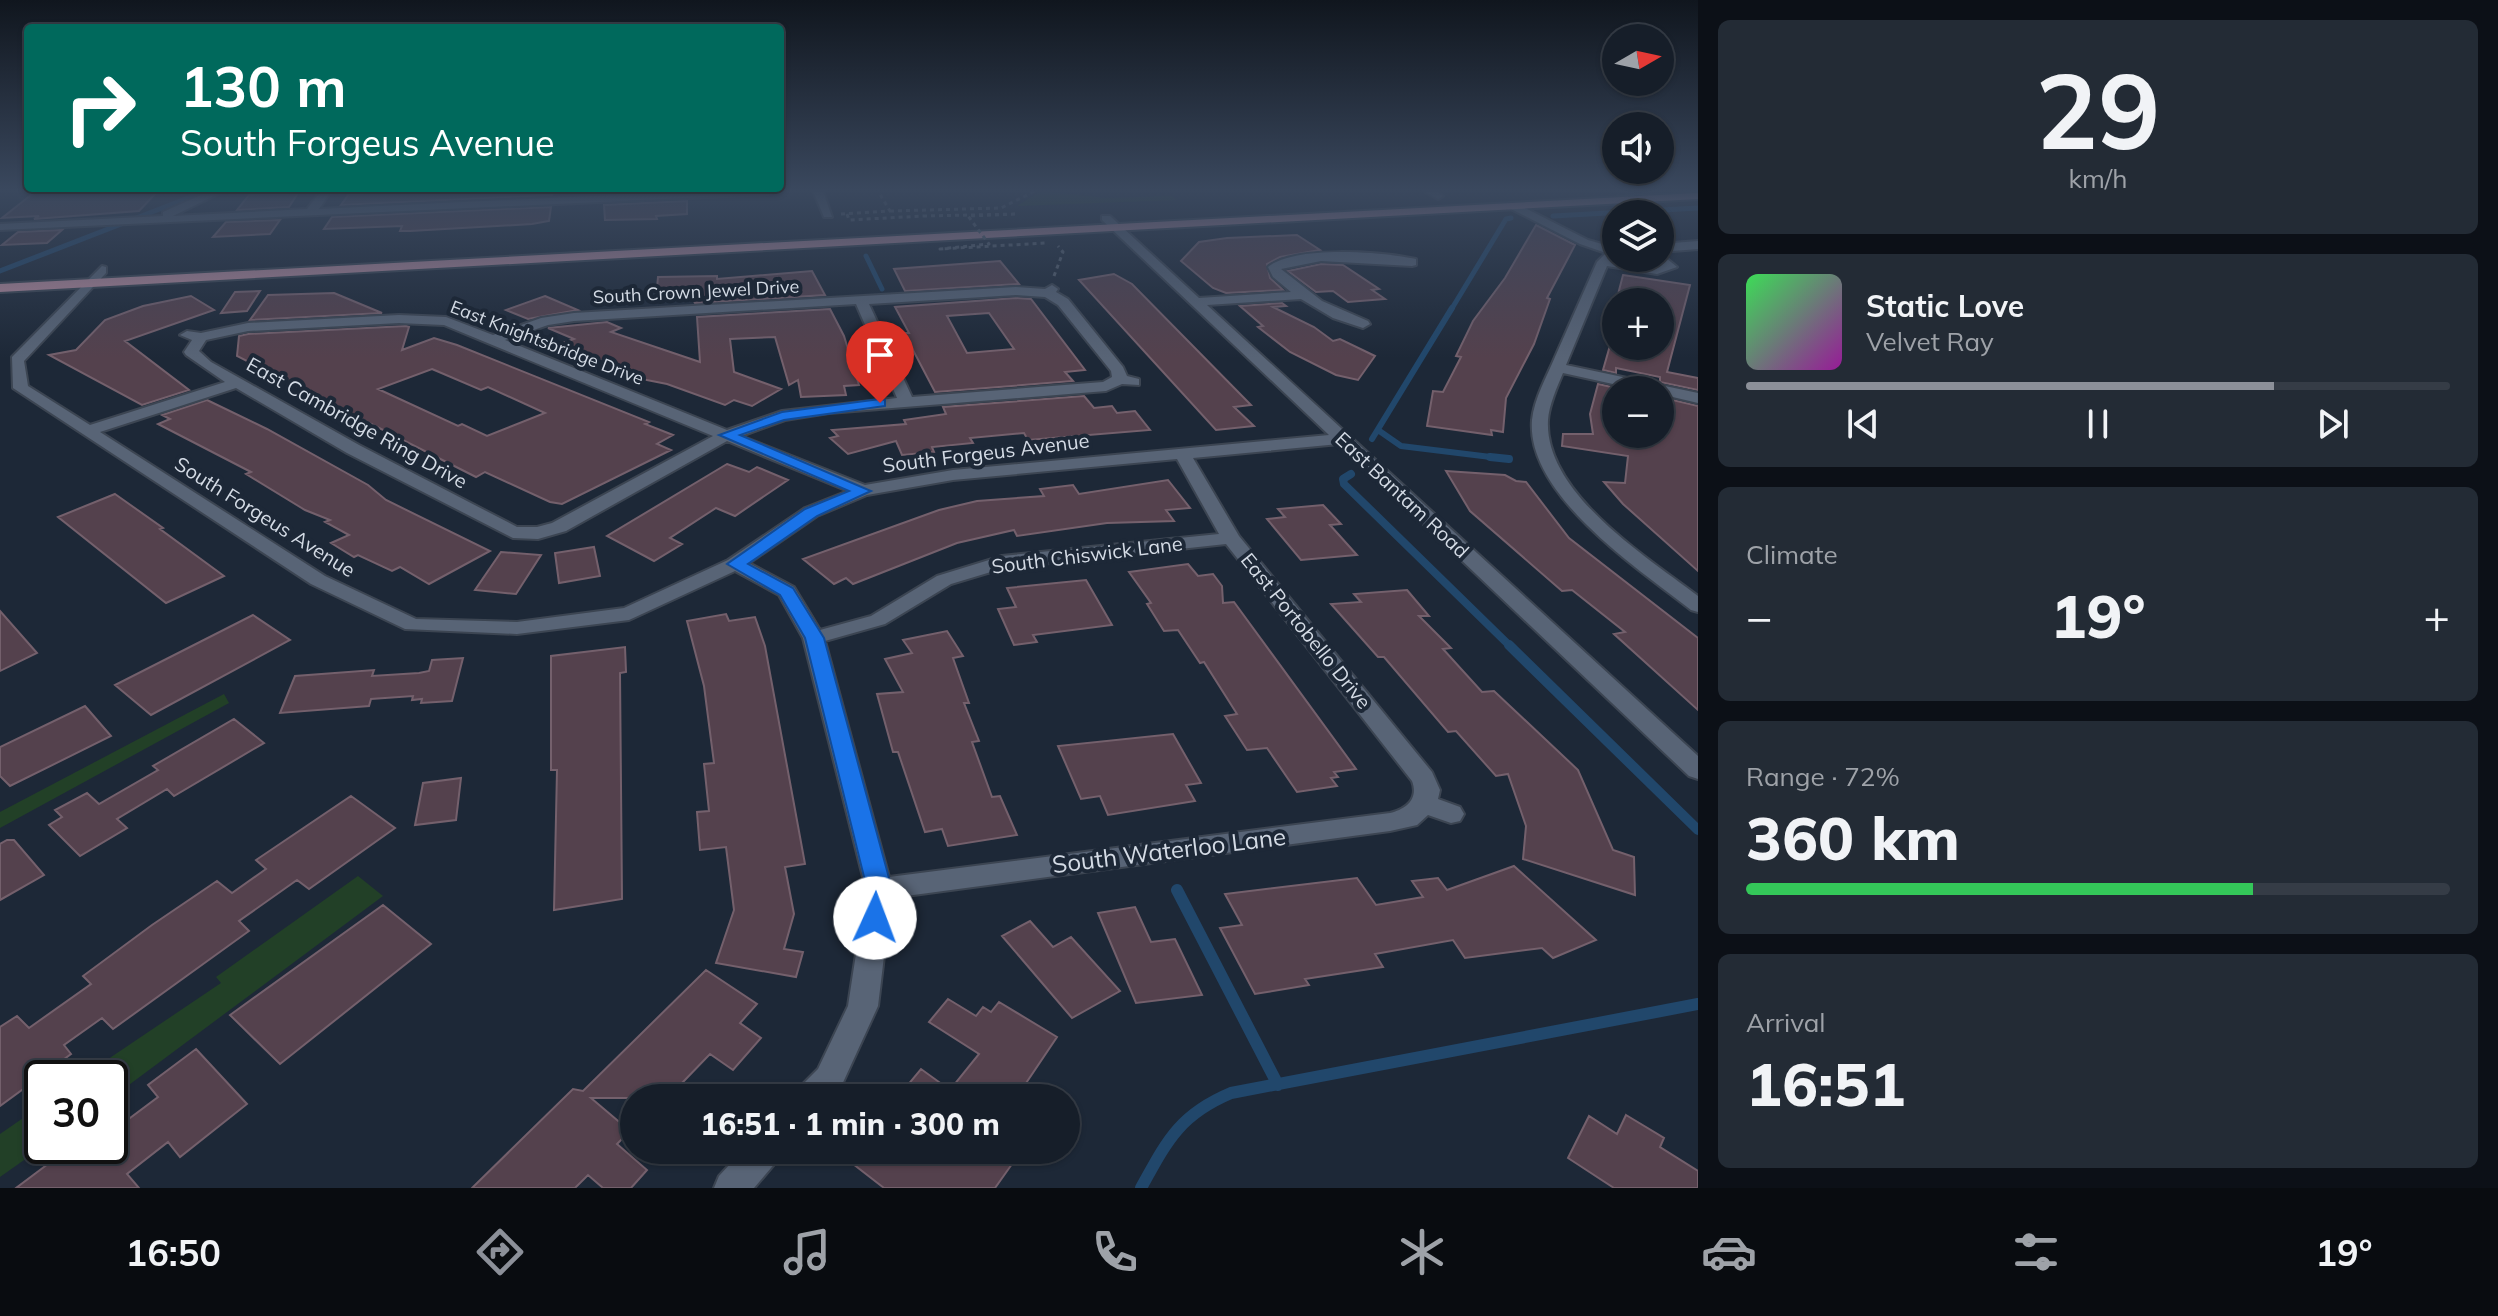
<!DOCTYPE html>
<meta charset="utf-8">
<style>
:root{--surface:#161e29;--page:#232b35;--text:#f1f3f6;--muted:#9ea2a8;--line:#353c46;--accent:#8c9099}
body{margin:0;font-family:Mulish,sans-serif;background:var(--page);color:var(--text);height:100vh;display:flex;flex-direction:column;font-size:30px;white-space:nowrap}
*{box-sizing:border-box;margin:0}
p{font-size:26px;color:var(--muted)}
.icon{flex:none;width:44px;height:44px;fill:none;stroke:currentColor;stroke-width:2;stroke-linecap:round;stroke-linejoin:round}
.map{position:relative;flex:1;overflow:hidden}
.sheet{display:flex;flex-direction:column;gap:20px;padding:20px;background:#0c1017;width:800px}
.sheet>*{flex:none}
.hud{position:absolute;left:24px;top:24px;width:760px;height:168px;border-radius:8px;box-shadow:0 2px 6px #0004,0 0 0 2px var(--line);background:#00695c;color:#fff;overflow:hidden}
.needle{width:52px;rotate:81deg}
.tools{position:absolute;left:1602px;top:24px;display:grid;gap:16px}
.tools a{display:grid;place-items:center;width:72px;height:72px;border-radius:50%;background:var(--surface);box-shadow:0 2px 6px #0004,0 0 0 2px var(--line);font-size:40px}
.speed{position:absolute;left:24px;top:1060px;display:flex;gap:16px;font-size:40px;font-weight:700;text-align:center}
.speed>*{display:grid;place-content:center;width:104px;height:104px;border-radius:50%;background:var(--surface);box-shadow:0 2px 6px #0004,0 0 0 2px var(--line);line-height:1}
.speed .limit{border:4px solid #111;border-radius:12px;background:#fff;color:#111}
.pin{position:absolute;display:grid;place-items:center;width:68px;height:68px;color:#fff;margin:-82px -34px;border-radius:50% 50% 50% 0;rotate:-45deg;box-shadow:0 0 8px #0007}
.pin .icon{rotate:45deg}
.me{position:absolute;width:88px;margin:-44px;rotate:2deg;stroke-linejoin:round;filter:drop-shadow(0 0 6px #0008)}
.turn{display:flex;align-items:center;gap:28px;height:168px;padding:0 24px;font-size:36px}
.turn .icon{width:104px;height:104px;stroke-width:2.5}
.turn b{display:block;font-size:56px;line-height:68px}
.big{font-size:60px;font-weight:800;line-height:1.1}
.sheet .widget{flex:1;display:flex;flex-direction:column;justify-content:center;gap:12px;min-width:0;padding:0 28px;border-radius:12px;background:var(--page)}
.sheet .dial{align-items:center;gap:0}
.dial b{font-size:104px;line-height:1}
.song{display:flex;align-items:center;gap:24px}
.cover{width:96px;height:96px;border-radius:12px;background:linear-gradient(135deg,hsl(130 70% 55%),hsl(300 70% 35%))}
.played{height:8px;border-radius:4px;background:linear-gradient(90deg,var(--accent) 75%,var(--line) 75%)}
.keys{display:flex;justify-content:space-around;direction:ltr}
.heat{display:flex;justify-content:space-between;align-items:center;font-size:44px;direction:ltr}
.charge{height:12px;border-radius:6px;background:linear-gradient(90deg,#34c759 72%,var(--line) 0)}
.trip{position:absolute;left:620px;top:1084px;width:460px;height:80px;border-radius:40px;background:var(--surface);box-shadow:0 2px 6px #0004,0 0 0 2px var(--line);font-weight:800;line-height:80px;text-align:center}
.menu{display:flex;height:128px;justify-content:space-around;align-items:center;background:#090c10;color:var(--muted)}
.menu .icon{width:56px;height:56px}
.menu .selected{color:var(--accent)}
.menu b{font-size:36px;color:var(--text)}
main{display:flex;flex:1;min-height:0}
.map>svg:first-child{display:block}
</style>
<main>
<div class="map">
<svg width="1698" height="1188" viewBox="0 0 1698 1188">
<rect width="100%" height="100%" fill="#1d2837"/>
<!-- green -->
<path fill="#224027" d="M1041,191L1106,198L1172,196L1177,200L1017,206Z
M224,694L229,703L0,828V812Z
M358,876L383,896L110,1099V1078H80L221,983L216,977Z
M42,1105L44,1146L0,1177V1134Z"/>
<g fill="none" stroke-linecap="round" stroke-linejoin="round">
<!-- stream-far4 -->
<path stroke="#21476b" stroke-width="5" d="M1553,216L1698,208
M866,256L882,289
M0,271L206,191
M1451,310L1506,219L1511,218"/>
<!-- stream-far3 -->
<path stroke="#21476b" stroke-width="6" d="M1378,430L1401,446L1507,459
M1372,439L1452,308"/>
<!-- stream-far2 -->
<path stroke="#21476b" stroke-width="8" d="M1490,457L1509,459
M1351,474L1343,479L1344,484L1511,647"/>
<!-- stream-far1 -->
<path stroke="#21476b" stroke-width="10" d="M1509,645L1698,830"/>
<!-- stream -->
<path stroke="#21476b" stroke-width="12" d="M1177,890L1278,1085
M1141,1188C1167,1141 1179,1115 1231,1093L1698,1004"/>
</g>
<!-- building -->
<path fill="#54414d" stroke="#74606c" stroke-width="2" fill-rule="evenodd" d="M36,191H158L139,211L34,219L39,216L2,218Z
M401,191H553L552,195L341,205L349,194Z
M298,193L289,207L237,210L249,195Z
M687,201V214L656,216L657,219L605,220L604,205Z
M551,207L549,221L532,224L410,231H400L402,226L324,229L332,217Z
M280,220L270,234L213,237L226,222Z
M1536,225L1575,245L1547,298L1550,299L1534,344L1506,398L1503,432L1491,430L1492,435L1427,426L1433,391L1443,392L1461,357L1456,356L1473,321L1505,278Z
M62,230L47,243L2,245L18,232Z
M1297,235L1320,250L1280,257L1267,264L1270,278L1283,290L1226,293L1213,288L1181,261L1199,242L1227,238Z
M1000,261L1019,284L905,291L894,269Z
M1321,264L1343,265L1379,289L1372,290L1385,299L1348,302L1333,291L1316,292L1288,271Z
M812,271L825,295L695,303L692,298L656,300L658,277L717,276V279Z
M1114,274L1132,284L1251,405L1234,407L1254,426L1216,430L1079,280Z
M1623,275L1690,285L1667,372L1698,378V390L1660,382V377L1616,368V373L1603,370L1611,342L1616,346H1660V302H1616Z
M260,291L247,311L221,313L235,292Z
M334,293L382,313L250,320L268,295Z
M191,296L214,310L125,341L189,390L142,405L49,355L76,350L105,320L143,306Z
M545,296L578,310L528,319L506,310Z
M1016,298L1031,299L1085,370L1065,372L1073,381L935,392L904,333H909L895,307ZM989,313L1014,349L967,353L947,316Z
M1282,303L1286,306L1273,307L1314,327L1333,341L1340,339L1375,356L1358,380L1336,375L1290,352L1258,327L1263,326L1240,306Z
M830,309L844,336L859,385L844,386L846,395L801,397L798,380L789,385L775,337L730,339L734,372L781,389L752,406L734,400L725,405L667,384L621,375L630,371L560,344L574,339L548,328L607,322L621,328L611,332L700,362L697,317Z
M406,326L409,327L402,350L434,338L457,345L649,422L645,424L673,435L657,444L671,450L562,504L550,502L485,472L476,477L237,356L239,336L248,334ZM432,369L481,390L488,387L545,413L487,436L462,424L458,426L378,389Z
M1598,384L1616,388V434L1660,438V397L1698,406V571L1623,504L1604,482L1625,483L1628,456L1562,446L1563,434H1593L1590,414Z
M1084,396L1094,408L1112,406L1117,413L1135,411L1150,430L1028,440L1024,433L970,438L973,443L932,447L934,452L902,455L896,441L848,454L830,438L838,436L832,430L906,424L904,420L946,414L943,407Z
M207,400L267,429L368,485L386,500L490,551L429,584L400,567L392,571L358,555L354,557L331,543L349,535L325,522L330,520L305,510L246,474L251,472L158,424L170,419L162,415Z
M727,464L749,472L757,467L788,480L735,516L716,508L670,538L682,544L654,561L607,536Z
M1446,471L1505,475L1516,481L1526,482L1569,538L1698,638V710L1614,634L1625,632L1572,590L1562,591L1470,511Z
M1168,480L1190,508L1166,510L1174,521L1107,523L1017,536L1014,530L957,543L853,584L846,578L834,584L803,559L939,510L977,501L1044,496L1040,489L1073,485L1079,494Z
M115,494L163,528L160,529L224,576L166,603L58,517Z
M1323,505L1341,524L1330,525L1357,555L1301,560L1267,519L1285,517L1278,509Z
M594,547L600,576L559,583L555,553Z
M501,552L541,555L516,594L475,590Z
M1188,564L1198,576L1213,574L1222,586L1223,603L1234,602L1356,769L1334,772L1338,777L1331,778L1337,786L1297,792L1267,748L1247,750L1225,716L1237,714L1204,662L1200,663L1178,630L1164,631L1147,604L1151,603L1129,572Z
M1086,580L1112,625L1033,635L1037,642L1014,645L998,609L1016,607L1007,588Z
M1407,590L1429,616H1419L1451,648L1443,649L1482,692L1494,691L1578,770L1613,850L1634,857L1635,895L1523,859L1526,826L1508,774L1496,776L1456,731L1448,732L1384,657H1378L1331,604L1361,602L1354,594Z
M0,611L37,653L0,671Z
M726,614L729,621L755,617L765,646L805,864L785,867L794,914L784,949L803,952L796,977L716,963L734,910L726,847L700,850L697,812L709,811L704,764L714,763L704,686L687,621Z
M253,615L290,640L151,715L115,685Z
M947,631L963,656L953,658L969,703H964L979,741L972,742L992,797L1000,796L1017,835L948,846L942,829L925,832L898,752H893L877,694L903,692L885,659L912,653L903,640Z
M625,647L626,672L620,673L622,899L554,910L557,770H551V656Z
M463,658L452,701L421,703L422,699L412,700L413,696L371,699L369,706L280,713L295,676L374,670L372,676L419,673L429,671L432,660Z
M85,706L111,736L10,786L0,776V747Z
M234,719L264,743L174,796L167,789L117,819L127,828L80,856L49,825L62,817L55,810L87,793L99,804L158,770L153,766Z
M1173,734L1201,783L1186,785L1195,801L1108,815L1100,796L1081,799L1058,746Z
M461,778L456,820L415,825L423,783Z
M351,796L395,828L309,889L297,880L239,921L249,931L113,1029L102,1018L64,1045L71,1054L0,1106V1027L17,1016L29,1028L91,984L83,976L152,925L217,881L232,893L266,869L256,860Z
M7,840H14L44,875L0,900V844Z
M1514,866L1596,940L1553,958L1542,948L1465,958L1453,940L1375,954L1383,967L1305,979L1309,985L1255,994L1220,928L1242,925L1225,894L1357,878L1376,905L1423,897L1412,881L1438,878L1447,890Z
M383,905L431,944L280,1064L230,1015Z
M1135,907L1151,942L1175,939L1202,995L1136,1003L1098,913Z
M1030,921L1053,947L1071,937L1120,991L1072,1018L1002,936Z
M706,970L757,1004L740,1023L761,1038L733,1070L710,1054L683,1082L704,1098H591L630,1131L617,1144L647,1170L631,1188H603L588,1175L575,1188H472L573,1089L583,1091Z
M948,999L976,1016L983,1007L991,1012L999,1002L1057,1037L1016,1098H897L921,1069L950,1090L979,1054L929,1022Z
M196,1049L247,1104L180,1157L168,1142L127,1174L139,1188H16L72,1146H110V1133L158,1097L148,1085Z
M1626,1115L1664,1138L1660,1147L1698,1171V1188H1614L1568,1158L1589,1116L1617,1134Z
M835,1150H1022L995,1188H884Z"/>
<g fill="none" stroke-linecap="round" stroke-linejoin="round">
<defs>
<path id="minor" d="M210,191H224L173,216L307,209L321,191H331L319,209L695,191H773L768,194L0,230V224L163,216V212Z
M813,191H823L832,217H824Z
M1424,191H1437L1443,196L1438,199Z
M1509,204H1517L1588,240L1616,248L1612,260L1657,266L1662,265L1655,258H1660V253L1677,267L1657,274L1607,266L1566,365L1698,393V403L1660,394V390H1640L1563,373C1557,387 1549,405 1548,420C1544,493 1647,557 1698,596V612L1691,610C1639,569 1526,495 1532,420C1534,399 1547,376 1555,357C1569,325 1583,294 1597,262L1606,253L1580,244L1509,208Z
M1102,216H1110L1199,298L1291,292L1273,277L1268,267C1295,245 1382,252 1416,259V265L1412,266L1321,261L1281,269L1322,301L1368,321L1370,324L1363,328L1333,318L1301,299L1207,305L1698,756V779L1689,776L1339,444L1193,458L1239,536L1432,772L1440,790L1438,799L1460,807L1464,814L1460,821L1451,823L1428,815L1417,825L1390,831L891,898L878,1006L840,1089L832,1098H795L800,1087L818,1069L848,1006L866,889L803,638L779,595L735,571L629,620L517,634L405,629L311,584L13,388L12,357L102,266L106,267V273L24,361L28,386L90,425L225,382L186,355L184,352L192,340L180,335L187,331L201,333L248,323L399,315L446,317L493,335L541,318L574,313L1016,287L1045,289L1052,285L1058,289L1056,292L1068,299L1123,367L1127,376L1139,379V385L1122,384L1106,391L829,413L785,420L741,436L865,485L953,470L1329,435L1102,220ZM1016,295L1045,297L1058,305L1111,371L1112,377L1103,382L912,397L869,304ZM856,304L897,398L782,411L727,430L505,340L548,325L574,321ZM399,323L444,325L713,436L552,523L537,527H517L359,445L211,362L199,351L206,340L248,331ZM236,388L347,453L513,538L538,539L566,531L727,441L848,491L805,508L728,560L624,608L517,622L416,619L325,576L100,432ZM1177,459L1219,534L1002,556L937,576L871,616L820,630L794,587L749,563L817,516L867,495L953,480ZM1226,544L1412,781C1419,799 1406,809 1390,813L889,877L825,641L885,624L951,584L1004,568Z
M1698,241V249L1660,252V244Z
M743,1150H782L777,1161L754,1188H714L719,1176Z"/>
<path id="major" d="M1698,193V199L0,292V284Z"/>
</defs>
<!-- minor casing -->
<use href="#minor" stroke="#3c4552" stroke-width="4"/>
<!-- major casing -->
<use href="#major" stroke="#3c4552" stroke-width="4"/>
<!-- path -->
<path stroke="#56606e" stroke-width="3" stroke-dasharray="4 4" stroke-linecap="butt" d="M890,211L1001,208L1035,191
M841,214L890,211L878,191
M847,214L849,220L923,216
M1054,276L1063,252L1058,246"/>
<!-- minor -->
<use href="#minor" fill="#586476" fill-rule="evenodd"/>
<!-- major -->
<use href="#major" fill="#b58a9c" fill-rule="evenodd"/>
<!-- path-bridge -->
<path stroke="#56606e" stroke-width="3" stroke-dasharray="4 4" stroke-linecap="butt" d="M923,216L1017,214L968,216L989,244L940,249L1046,243"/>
</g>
<!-- sky -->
<linearGradient id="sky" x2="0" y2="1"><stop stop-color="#10161e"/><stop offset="0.53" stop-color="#3a485e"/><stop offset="1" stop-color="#3a485e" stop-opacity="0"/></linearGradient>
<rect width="1698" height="358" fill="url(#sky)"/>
<!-- route -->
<path fill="#1a73e8" stroke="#114b97" stroke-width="2" d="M880,399L885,400V406L784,420L740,435L871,491L817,516L748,564L793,588L824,638L892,889L884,925L875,928L866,925L863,918L867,889L805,638L780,595L727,564L805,509L849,491L719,435L782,412Z"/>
<g text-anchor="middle" stroke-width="8" stroke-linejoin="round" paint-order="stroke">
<!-- far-street labels -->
<g font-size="18" fill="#d4dbe5" stroke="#1d2837">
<text transform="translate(696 292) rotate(-3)" y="6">South Crown Jewel Drive</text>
<text transform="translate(547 343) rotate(21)" y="6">East Knightsbridge Drive</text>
</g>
<!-- street labels -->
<g font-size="20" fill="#d4dbe5" stroke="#1d2837">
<text transform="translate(357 423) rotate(29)" y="7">East Cambridge Ring Drive</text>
<text transform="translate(986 453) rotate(-7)" y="7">South Forgeus Avenue</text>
<text transform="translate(1402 495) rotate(43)" y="7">East Bantam Road</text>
<text transform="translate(265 517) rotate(32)" y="7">South Forgeus Avenue</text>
<text transform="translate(1087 555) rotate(-7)" y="7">South Chiswick Lane</text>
<text transform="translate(1306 631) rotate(51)" y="7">East Portobello Drive</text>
</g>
<!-- near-street labels -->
<g font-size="24" fill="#d4dbe5" stroke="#1d2837">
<text transform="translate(1169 851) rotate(-7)" y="8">South Waterloo Lane</text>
</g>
</g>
</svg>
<div class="tools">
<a><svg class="needle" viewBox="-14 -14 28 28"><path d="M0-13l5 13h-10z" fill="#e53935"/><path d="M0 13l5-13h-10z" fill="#9ea2a8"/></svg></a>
<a><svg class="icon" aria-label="sound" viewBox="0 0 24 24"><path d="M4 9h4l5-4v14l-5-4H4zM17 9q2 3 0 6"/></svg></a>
<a><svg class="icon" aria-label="layers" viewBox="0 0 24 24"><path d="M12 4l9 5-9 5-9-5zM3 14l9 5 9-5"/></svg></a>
<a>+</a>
<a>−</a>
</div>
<div class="speed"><div class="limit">30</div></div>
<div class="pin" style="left:880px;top:403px;background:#d93025"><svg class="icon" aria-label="arrive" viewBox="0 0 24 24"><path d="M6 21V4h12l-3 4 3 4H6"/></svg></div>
<svg class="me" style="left:875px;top:918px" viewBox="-20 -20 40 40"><circle r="19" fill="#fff"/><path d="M0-13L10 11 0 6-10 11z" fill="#1a73e8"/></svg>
<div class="trip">16:51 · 1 min · 300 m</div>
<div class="hud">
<div class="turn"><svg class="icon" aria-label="right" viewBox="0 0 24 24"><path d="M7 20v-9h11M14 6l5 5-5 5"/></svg><div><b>130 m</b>South Forgeus Avenue</div></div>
</div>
</div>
<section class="sheet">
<div class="widget dial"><b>29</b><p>km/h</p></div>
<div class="widget">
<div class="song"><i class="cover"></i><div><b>Static Love</b><p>Velvet Ray</p></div></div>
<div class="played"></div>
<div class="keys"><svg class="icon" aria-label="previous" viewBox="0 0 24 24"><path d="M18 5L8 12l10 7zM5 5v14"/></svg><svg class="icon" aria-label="pause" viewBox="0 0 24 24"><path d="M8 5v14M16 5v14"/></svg><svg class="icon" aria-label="next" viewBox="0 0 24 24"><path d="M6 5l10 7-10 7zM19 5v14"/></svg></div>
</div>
<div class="widget"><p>Climate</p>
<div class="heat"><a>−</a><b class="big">19°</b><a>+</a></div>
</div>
<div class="widget"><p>Range · 72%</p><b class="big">360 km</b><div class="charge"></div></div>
<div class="widget"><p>Arrival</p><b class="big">16:51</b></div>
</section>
</main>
<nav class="menu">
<b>16:50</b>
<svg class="icon selected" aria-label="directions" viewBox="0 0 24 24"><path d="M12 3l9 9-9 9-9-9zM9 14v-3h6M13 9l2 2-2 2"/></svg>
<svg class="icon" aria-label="music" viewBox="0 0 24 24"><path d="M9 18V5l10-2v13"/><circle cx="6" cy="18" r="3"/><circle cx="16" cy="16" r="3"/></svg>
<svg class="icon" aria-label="phone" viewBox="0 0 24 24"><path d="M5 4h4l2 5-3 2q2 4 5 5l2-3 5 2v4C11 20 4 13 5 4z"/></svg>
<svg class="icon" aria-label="climate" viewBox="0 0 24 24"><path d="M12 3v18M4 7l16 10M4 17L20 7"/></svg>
<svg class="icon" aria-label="car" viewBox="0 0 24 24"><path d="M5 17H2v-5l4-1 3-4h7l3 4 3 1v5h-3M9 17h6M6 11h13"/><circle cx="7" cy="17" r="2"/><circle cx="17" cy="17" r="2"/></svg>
<svg class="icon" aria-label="filters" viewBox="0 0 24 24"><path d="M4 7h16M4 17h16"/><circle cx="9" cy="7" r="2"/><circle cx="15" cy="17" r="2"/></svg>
<b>19°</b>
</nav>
